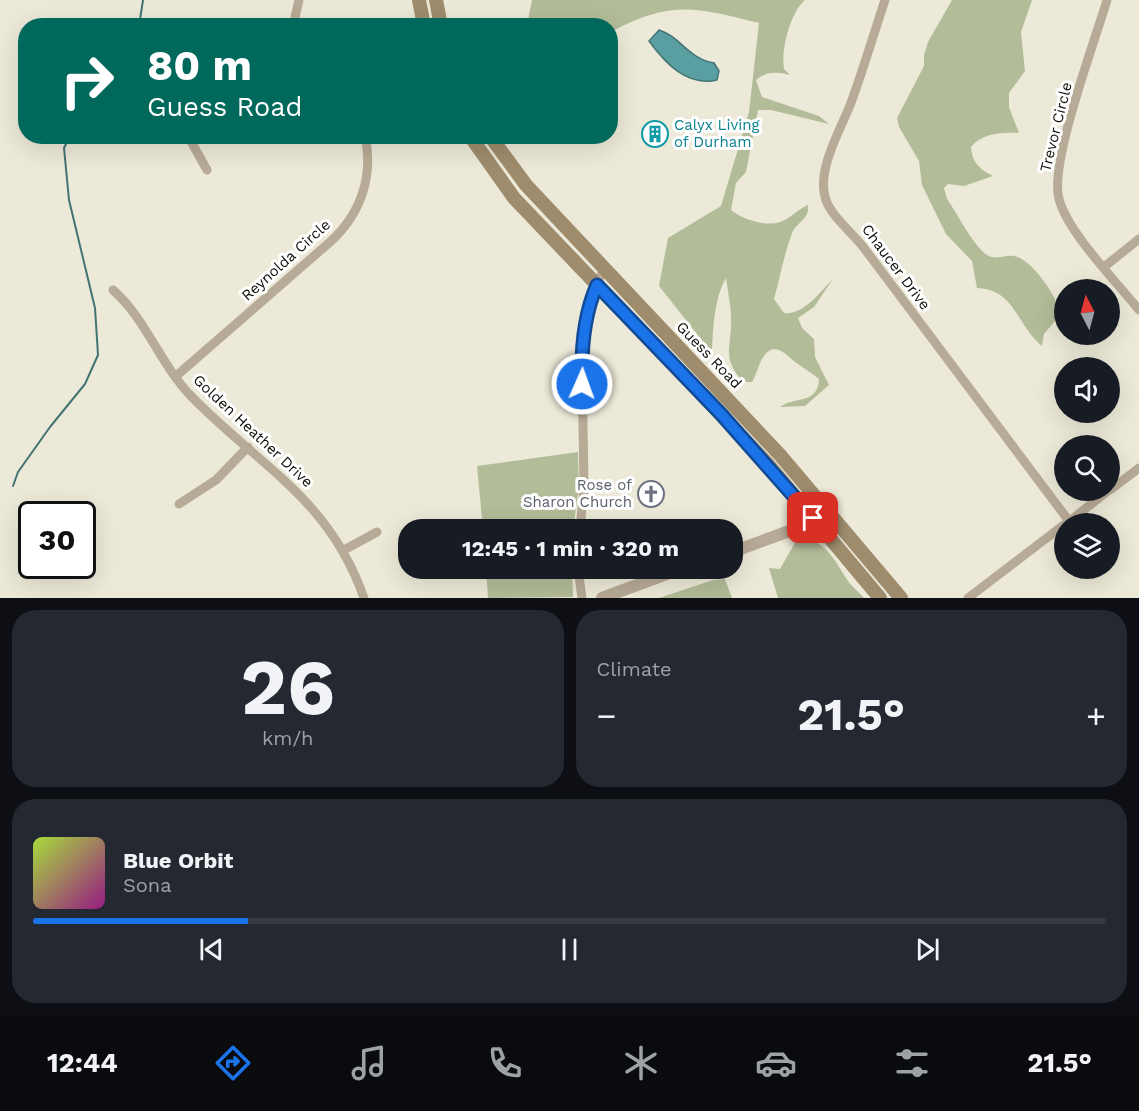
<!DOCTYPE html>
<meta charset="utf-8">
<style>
:root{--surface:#171b24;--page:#242831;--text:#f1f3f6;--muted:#9ea1a6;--line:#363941;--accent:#1a73e8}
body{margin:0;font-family:"Work Sans",sans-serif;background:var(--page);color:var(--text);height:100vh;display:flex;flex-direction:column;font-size:22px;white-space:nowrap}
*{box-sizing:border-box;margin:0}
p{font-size:20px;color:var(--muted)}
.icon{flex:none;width:33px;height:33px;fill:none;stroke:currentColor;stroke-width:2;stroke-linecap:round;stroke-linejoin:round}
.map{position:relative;height:598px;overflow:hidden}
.drawer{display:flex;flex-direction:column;gap:12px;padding:12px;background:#0d0f14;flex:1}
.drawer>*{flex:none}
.top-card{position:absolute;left:18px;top:18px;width:600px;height:126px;border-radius:24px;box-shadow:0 6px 24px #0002;background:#00695c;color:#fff;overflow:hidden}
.needle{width:39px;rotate:354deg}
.tools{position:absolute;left:1054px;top:279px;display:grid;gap:12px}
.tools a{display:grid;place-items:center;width:66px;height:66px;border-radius:50%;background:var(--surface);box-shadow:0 6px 24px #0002;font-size:30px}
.speed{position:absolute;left:18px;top:501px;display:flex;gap:12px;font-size:30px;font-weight:700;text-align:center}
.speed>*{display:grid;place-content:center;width:78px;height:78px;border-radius:50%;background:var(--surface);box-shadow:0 6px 24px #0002;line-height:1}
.speed .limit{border:3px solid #111;border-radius:9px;background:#fff;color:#111}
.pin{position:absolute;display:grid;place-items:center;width:51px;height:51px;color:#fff;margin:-26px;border-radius:12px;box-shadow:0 3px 9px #0006}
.me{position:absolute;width:66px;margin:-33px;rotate:2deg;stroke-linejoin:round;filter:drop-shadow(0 0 4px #0008)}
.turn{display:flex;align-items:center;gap:21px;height:126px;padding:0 30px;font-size:27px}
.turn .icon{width:78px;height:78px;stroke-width:2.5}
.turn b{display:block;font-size:42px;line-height:51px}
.big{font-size:45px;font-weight:700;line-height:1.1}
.drawer .tile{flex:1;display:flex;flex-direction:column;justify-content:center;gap:9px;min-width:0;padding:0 21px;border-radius:24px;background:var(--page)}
.drawer .dial{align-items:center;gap:0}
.dial b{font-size:78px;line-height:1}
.song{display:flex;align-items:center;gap:18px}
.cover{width:72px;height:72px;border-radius:9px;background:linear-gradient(135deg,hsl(80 70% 55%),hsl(310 70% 35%))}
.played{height:6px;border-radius:3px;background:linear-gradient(90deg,var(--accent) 20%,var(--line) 20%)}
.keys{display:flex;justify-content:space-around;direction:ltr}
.heat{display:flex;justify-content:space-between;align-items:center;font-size:33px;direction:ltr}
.drawer .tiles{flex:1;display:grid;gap:12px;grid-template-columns:1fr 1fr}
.tile:last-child{grid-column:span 2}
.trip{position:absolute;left:398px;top:519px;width:345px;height:60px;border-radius:24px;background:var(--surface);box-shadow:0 6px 24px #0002;font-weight:700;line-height:60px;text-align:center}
.tab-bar{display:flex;height:96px;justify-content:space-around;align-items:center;background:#090b0e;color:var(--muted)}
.tab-bar .icon{width:42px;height:42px}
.tab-bar .active{color:var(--accent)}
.tab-bar b{font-size:27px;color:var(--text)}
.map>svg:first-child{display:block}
</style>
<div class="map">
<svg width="1139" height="598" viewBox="0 0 1139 598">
<rect width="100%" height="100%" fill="#ece9d8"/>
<!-- green -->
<path fill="#b3bc98" d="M532,0H805C790,13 781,49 784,69L790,75C777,72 767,71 756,80L762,97L819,116L829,124L771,110H758L746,172L736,183L731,210C742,219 765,227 780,222C790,219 798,209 808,205C810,219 797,222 792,233C784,255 780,277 774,299L784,313C804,315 819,293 833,279L814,307L798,318L802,328L814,339L815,357L829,385L805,406L780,407C794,396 818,405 819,379C812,373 803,368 795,362C786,355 775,341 764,356C759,362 757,374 752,382H743C723,359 730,352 731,325C732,310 728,293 726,278C714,298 713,330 712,353L659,286L668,238L721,206L749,112L759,23C694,7 671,0 611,32L610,26L527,25Z
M952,0H1032L1021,32L1025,71L1009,93V107L1019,133C1002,132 982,133 971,147C972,162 979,169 993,176L964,186L948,184L944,188L947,199C957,213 974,247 987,255C997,261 1005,254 1014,256C1032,259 1059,298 1060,315L1044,334L1042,346C1016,325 1016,290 977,288L972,261L946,234L922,185L919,161L899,127L897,118L924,66V55L928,42Z
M578,452L579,487L573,529H483L477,466Z
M805,539C828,543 836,563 848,581C852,587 859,592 864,598H778L769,568L780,569L796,541Z
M486,569H572L573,597L488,598Z
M725,579L732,598H659L713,580Z"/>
<!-- water -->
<path fill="#599fa1" stroke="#437473" stroke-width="1.5" d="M659,30C681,37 687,58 714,63L719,71L717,80C687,87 665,63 649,41Z"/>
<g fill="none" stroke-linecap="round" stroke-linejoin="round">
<!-- stream -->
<path stroke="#437473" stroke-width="2" d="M139,26L143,0
M13,486L18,472L50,427L85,384L98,355L95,308L69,200L64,148L70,136"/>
<!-- minor -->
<path stroke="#b7aa96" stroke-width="9" d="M885,0C874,33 864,67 852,100C842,128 817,167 825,197C830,216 852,232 864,248L1069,521
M1107,0C1095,41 1049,163 1059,199C1068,233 1116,281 1139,310
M293,26L299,0
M188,136L207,170
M1104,267L1139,239
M113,290C146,319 160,364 191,396C260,467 329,498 364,598
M175,377L330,242C360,215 374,177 365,136
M1110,490L1139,468
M179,504L216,480L248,447
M1066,524L1109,490
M580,530L584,485L582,367L590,298L604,269
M344,550L377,532
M578,568L582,598
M968,598L1065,524"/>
<!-- tertiary -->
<path stroke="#b7aa96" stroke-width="12" d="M732,552L803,526L819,512
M602,598L683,568"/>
<!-- secondary -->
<path stroke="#9e8c6d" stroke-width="14" d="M419,0L424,26
M436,0L441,26
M470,136L514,198L767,463L880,598
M490,136L526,185L780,455L901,598"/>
</g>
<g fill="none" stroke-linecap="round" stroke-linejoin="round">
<defs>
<path id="route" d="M582,384C581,352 584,314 597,285L721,414L813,518"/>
</defs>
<!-- route casing -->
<use href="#route" stroke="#114b97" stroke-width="15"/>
<!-- route -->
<use href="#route" stroke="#1a73e8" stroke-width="10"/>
</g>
<!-- icons -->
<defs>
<symbol id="building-ring" viewBox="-11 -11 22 22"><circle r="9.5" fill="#fff" stroke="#0f9aa8" stroke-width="1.5"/><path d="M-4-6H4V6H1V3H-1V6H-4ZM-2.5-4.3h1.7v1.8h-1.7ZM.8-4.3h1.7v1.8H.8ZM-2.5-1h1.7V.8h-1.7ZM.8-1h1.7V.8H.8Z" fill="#0f9aa8"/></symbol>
<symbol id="church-ring" viewBox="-11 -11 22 22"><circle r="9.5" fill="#fff" stroke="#6b7280" stroke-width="1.5"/><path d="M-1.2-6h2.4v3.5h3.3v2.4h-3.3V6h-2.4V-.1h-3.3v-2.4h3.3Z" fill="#6b7280"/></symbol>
</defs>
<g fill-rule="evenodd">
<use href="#building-ring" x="640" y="119" width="30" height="30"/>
<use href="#church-ring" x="636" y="479" width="30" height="30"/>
</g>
<g text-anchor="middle" stroke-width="6" stroke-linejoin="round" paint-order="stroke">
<!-- culture labels -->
<g font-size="15" fill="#0d838f" stroke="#fff" text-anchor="start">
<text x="674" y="130">Calyx Living<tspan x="674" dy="17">of Durham</tspan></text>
</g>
<!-- street labels -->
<g font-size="15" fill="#100f09" stroke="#fff">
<text transform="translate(1056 127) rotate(-76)" y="5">Trevor Circle</text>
<text transform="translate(286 260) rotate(-42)" y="5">Reynolda Circle</text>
<text transform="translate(896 267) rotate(53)" y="5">Chaucer Drive</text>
<text transform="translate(709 355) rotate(46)" y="5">Guess Road</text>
<text transform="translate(253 431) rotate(43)" y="5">Golden Heather Drive</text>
</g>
<!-- worship labels -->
<g font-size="15" fill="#5b616d" stroke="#fff" text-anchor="end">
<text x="632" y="490">Rose of<tspan x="632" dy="17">Sharon Church</tspan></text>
</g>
</g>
</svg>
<div class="tools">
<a><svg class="needle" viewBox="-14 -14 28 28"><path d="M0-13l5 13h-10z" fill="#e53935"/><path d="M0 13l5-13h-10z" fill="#9ea1a6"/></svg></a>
<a><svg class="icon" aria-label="sound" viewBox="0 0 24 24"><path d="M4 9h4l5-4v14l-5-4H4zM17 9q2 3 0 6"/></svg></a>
<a><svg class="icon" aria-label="search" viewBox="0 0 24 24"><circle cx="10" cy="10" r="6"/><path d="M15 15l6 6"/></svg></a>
<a><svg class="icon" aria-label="layers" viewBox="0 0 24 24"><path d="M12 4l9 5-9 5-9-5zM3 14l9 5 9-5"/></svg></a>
</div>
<div class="speed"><div class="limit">30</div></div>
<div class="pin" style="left:813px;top:518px;background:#d93025"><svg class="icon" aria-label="arrive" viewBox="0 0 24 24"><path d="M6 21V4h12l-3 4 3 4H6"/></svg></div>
<svg class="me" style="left:582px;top:384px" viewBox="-20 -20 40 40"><circle r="17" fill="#1a73e8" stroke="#fff" stroke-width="3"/><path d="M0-11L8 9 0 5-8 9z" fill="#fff"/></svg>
<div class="trip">12:45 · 1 min · 320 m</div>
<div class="top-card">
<div class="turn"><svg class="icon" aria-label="right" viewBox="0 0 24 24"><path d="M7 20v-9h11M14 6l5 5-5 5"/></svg><div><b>80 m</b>Guess Road</div></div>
</div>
</div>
<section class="drawer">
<div class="tiles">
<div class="tile dial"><b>26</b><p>km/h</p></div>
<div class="tile"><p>Climate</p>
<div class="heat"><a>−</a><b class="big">21.5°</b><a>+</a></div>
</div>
<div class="tile">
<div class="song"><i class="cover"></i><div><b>Blue Orbit</b><p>Sona</p></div></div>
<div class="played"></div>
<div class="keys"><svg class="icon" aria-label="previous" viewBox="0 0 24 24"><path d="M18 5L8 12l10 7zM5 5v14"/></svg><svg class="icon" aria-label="pause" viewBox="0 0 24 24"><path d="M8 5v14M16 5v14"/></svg><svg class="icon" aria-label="next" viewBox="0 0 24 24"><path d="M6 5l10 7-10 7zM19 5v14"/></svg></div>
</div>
</div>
</section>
<nav class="tab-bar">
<b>12:44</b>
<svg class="icon active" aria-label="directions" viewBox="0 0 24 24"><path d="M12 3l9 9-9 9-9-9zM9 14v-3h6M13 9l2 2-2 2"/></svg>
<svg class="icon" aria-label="music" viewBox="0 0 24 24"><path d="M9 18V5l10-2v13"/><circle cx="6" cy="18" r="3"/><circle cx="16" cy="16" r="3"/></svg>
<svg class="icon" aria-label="phone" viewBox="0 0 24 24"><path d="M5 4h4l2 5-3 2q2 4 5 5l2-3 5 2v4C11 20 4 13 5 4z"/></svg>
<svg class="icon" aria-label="climate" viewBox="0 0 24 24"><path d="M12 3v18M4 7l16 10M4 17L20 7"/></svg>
<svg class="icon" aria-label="car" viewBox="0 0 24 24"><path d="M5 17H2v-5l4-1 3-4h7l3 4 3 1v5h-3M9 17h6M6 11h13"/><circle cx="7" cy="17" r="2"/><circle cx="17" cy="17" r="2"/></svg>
<svg class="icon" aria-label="filters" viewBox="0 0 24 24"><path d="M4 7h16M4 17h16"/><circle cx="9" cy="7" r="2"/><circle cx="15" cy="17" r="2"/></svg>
<b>21.5°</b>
</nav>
